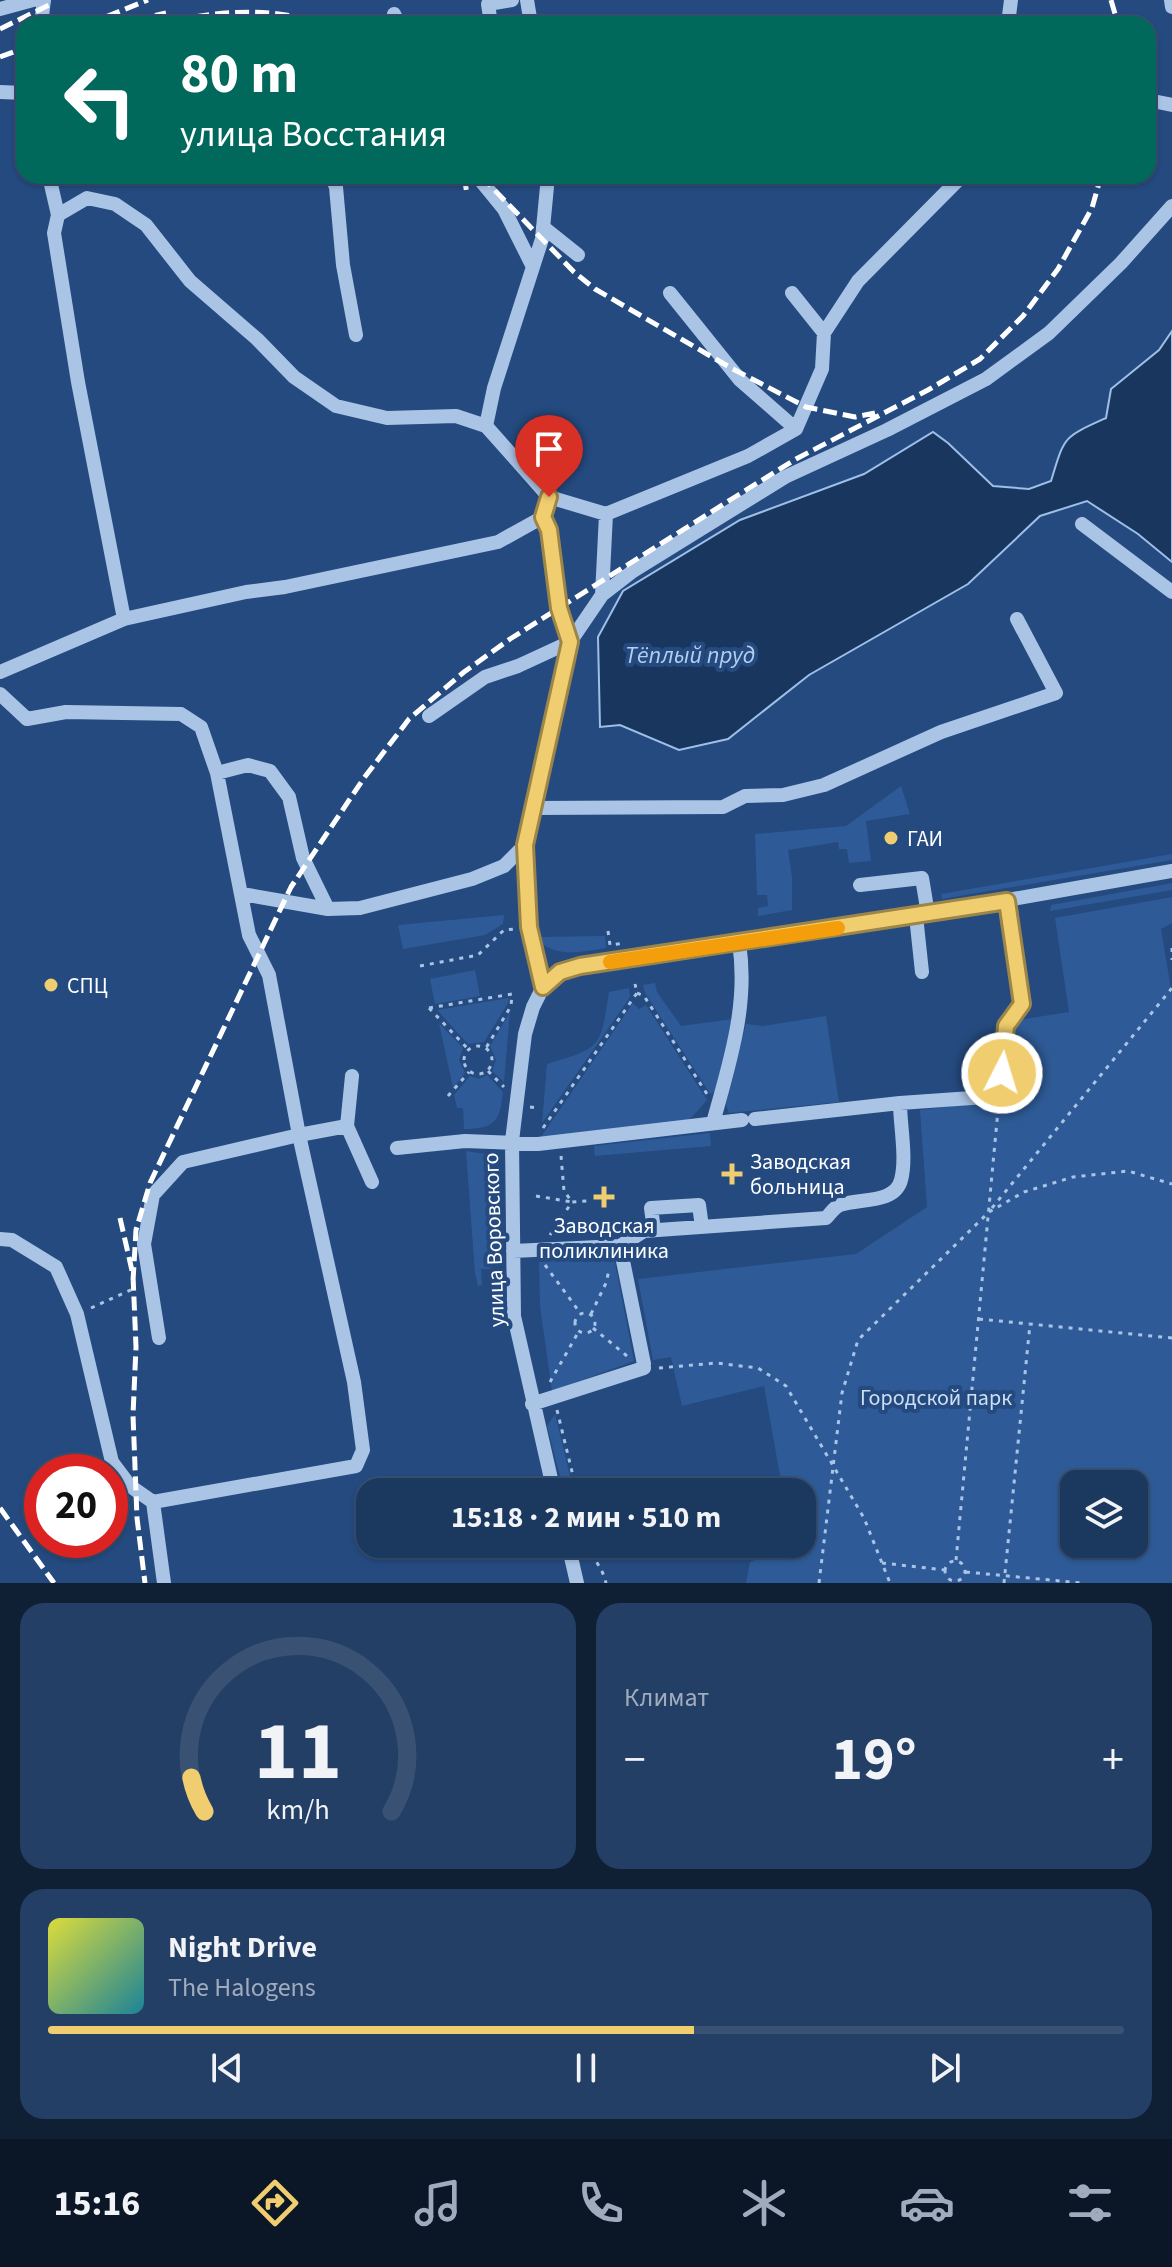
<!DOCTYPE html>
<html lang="ru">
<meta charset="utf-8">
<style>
:root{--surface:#1b385f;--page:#243f65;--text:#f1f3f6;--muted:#a0acbd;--line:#395274;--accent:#f0cd6e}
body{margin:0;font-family:"Source Sans 3",sans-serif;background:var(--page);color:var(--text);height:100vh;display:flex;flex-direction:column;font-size:30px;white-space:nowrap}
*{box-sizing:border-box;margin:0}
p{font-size:26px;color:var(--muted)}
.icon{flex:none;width:44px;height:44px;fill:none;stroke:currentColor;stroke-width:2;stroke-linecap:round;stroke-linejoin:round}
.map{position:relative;height:1583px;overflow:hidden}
.drawer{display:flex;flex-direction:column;gap:20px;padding:20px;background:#0f1f34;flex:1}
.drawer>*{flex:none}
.guide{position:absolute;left:16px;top:16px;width:1140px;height:168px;border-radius:24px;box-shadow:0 2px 6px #0004,0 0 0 2px var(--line);background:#00695c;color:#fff;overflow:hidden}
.controls{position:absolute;left:1060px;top:1470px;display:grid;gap:16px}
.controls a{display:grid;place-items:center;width:88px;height:88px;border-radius:16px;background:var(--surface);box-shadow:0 2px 6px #0004,0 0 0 2px var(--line);font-size:40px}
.speed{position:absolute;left:24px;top:1454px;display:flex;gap:16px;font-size:40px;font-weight:700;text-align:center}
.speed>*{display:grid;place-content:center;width:104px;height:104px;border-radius:50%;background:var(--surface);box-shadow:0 2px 6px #0004,0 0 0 2px var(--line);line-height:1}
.speed .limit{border:12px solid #d22;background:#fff;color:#111}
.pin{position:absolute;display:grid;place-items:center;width:68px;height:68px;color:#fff;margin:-82px -34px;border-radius:50% 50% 50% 0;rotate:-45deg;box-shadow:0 0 8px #0007}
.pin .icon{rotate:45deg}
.me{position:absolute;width:88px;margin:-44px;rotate:5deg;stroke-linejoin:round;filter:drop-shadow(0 0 6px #0008)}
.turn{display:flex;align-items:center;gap:28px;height:168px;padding:0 32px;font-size:36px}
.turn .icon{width:104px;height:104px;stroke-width:2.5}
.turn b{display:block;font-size:56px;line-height:68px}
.big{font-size:60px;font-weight:700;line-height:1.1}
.drawer .widget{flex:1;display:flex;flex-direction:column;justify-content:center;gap:12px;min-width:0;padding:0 28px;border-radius:24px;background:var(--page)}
.drawer .dial{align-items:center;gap:0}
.dial svg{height:208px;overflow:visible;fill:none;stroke:var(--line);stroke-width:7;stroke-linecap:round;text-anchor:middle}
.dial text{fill:var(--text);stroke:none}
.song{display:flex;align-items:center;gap:24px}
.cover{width:96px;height:96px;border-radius:12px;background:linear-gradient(135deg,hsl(60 70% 55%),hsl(190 70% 35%))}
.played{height:8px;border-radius:4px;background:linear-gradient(90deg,var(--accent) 60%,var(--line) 60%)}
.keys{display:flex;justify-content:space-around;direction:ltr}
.heat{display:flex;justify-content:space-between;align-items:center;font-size:44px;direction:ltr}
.drawer .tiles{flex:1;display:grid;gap:20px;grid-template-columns:1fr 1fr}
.widget:last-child{grid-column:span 2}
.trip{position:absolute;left:356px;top:1478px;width:460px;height:80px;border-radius:24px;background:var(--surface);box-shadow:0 2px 6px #0004,0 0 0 2px var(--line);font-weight:700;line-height:80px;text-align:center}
.menu{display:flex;height:128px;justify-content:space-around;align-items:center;background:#0b1626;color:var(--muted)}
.menu .icon{width:56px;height:56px}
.menu .selected{color:var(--accent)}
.menu b{font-size:36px;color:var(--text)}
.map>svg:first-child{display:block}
</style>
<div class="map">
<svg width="1172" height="1583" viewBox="0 0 1172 1583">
<rect width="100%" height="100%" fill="#244a7f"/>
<!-- green -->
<path fill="#2e5b97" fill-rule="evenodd" d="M901,786L910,814L866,821L871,861L849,863L847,849H839L838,842L788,850L792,877V910L758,916V908L768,906L767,895H757L755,834L846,826Z
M1172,854V860L942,899L941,894Z
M1172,883V890L1050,911L1051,905Z
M1172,897V923L1161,929L1172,995V1583H746L750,1562L791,1544H802V1492H783L764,1386L682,1406L671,1357L653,1360L638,1279L856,1254L927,1207L920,1110L1003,1100L1012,1021L1069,1012L1055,918ZM1074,1484H1134V1544H1074Z
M504,915L503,924L485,935L403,949L398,925Z
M605,936L606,948C581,952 553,959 535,937Z
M475,970L480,996L435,1004L430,979Z
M655,983L657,992L681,1026L733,1019L715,1090L711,1095L645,993L643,985Z
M629,988L630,997L626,1003L542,1123L547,1064C602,1047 600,1049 609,992Z
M509,998L508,1003L484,1042L468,1044L437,1010Z
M633,1003L639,1009L646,1005L707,1100L691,1118L680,1123L541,1137Z
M510,1012L504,1082L492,1071L496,1060L490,1046Z
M826,1016L839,1102L729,1113L726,1104L746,1024L763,1026Z
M439,1023L463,1048L459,1060L465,1073L453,1088Z
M487,1075L503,1092C500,1121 495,1129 464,1129L463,1108H457L454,1095L470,1076L479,1079Z
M710,1133L711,1146L595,1156L594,1146Z
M466,1151L492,1155L501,1166L499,1261L491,1269H481L482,1285L478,1286L475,1273Z
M613,1252L634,1361L552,1391L540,1306L539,1257Z
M555,1414L574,1492H564L547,1426Z"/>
<!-- water -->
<path fill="#19365f" stroke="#9ebfe7" stroke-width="2" d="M1172,331V562L1138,534L1087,501L1040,516L968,584L809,675L728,739L679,750L620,725L600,727L598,637L623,591L740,520L864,474L933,432L948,443L993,486L1029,489L1051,481C1065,436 1062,438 1106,418L1111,389L1159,350Z"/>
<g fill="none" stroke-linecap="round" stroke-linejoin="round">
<!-- path -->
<path stroke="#aac4e6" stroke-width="3" stroke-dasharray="4 6" stroke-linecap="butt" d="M608,931L610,945L625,943
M1172,948V960
M420,966L478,955L504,930L516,929
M637,993L644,996L707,1094
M429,1008L512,994L511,1006L486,1048
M429,1008L468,1049
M464 1060a14 14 0 1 1 28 0a14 14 0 1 1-28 0Z
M488,1071L504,1087
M448,1096L469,1072
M530,1107L540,1108
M543,1128L637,993L635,984
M561,1156L564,1191L572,1202
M536,1196L572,1202
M992,1208L1172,988
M550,1235L572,1202L587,1201
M545,1265L581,1314
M91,1308L135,1288
M575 1323a10 10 0 1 1 20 0a10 10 0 1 1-20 0Z
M591,1314L606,1283L609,1270
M979,1319L1172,1338
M593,1328L627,1356
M659,1368L716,1363L758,1368L786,1386L864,1518L890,1583
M550,1382L579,1331
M557,1410L577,1492
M589,1544C592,1559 603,1568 606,1583
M956,1560L998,1110
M945 1571a10 10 0 1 1 20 0a10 10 0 1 1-20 0Z
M882,1563L945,1570
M966,1572L1081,1583
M819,1583L842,1393L858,1340L989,1212L1024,1192L1073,1177L1128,1171L1172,1184
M1004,1583L1030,1324"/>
<!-- minor -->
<path stroke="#aac4e6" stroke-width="14" d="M527,0L531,24
M1171,0L1172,7
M0,9L33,0
M394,14L399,24
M41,24L44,0
M491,24L488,4L512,0
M1008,24L1011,0
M0,92L24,93
M1148,100L1172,105
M49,176L58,215L54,233L78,382L124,619
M331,176L336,187L343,265L356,335
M477,176L504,209L533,267
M58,215L87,198L115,204L146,225L190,281L257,339L294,377L336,406L387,418L456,416L486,426
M543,227L578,255
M670,293L740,380L796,429
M792,293L824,333
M549,497L606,514
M1082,524L1172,592
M602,595L633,571L785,477L887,430L986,379L1049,333L1121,263L1172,206
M0,672L124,619L246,592L285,587L498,542L543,517
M0,694L27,719L66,712L181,714L201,727L217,773L249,935L269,975L299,1135L354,1382L363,1450L356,1466L153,1502
M429,716L485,677L518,666L570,642L559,608L549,530L543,517L549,497L486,426L494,388L542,239L548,176
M217,773L248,765L270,771L289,797L303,858L328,909
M534,808L723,807L745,796L783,795L824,785L941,732L1056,693L1017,619
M860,885L922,878L928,914
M242,894L328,909L360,908L472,879L504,866L525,845
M916,916L922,972
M543,987L529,927L525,845L570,642L602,595L606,514L748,456L796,429L822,369L824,333L858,281L962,176
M352,1076L347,1126L372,1182
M755,1119L900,1103L1000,1096L1006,1026L1022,1004L1007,901
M713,1123C729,1064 749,1005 739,943
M397,1148L465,1141L538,1144L742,1120
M654,1230L651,1208L699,1205L702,1227
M0,1239L12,1240L56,1267L77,1314L112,1462L130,1486L153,1502L164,1583
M620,1246L644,1231L826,1218C831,1213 834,1207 840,1205C859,1198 895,1204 901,1180C907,1158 900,1125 900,1103
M513,1251L620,1246L644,1364
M159,1338L144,1244L153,1195L183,1162L299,1135L347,1126
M532,1404L644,1368
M554,1492L514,1316L512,1141L525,1034L533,1007L543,987L560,972L580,966L928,914L1172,871
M568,1544L577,1583"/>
<!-- rail -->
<path stroke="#fff" stroke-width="5" stroke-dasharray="14 6" stroke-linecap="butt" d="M1111,0L1118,24
M88,24L148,0
M116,24L166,13
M156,24C207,13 269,4 318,24
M0,29L49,5
M0,57L24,48
M464,176L467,194
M481,176L574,272L595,289L731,368L806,407L855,417L875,413
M120,1218L133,1275L136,1347L133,1415L137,1518L145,1583
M133,1281L136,1230L150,1183L291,887L364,778L409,719L464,672L510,639L735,497L796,459L928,390L980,359L1023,316L1058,269L1092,208L1101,176
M0,1508L54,1583"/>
</g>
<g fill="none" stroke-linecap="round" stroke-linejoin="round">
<defs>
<path id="route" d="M549,497L543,517L549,530L559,608L570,642L525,845L529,927L543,987L560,972L580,966L1007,901L1022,1004L1006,1026L1002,1073"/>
</defs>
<!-- route casing -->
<use href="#route" stroke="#9c8548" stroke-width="20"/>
<!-- route -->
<use href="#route" stroke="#f0cd6e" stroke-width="14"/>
<!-- slow -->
<path stroke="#f59e0b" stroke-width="14" d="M610,962L838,928"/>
</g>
<!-- markers -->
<g fill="#f0cd6e" stroke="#244a7f" stroke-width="3">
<circle cx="891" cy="838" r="8"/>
<circle cx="51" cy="985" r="8"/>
<path d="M728 1162h8v8h8v8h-8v8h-8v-8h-8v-8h8z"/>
<path d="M600 1185h8v8h8v8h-8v8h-8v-8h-8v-8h8z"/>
</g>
<g text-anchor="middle" stroke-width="8" stroke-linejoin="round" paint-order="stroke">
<!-- poi labels -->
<g font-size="22" fill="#fff" stroke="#244a7f" text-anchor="start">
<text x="907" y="846">ГАИ</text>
<text x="67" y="993">СПЦ</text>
<text x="750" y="1169">Заводская<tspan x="750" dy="25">больница</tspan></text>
<text x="604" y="1233" text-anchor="middle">Заводская<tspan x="604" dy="25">поликлиника</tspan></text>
</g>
<!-- street labels -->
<g font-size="22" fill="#fff" stroke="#244a7f">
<text transform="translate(493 1240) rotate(-92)" y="8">улица Воровского</text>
</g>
<!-- park labels -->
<g font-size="22" fill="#cddff5" stroke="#244a7f">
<text x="936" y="1405">Городской парк</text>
</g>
<!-- water labels -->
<g font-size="24" font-style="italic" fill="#b5ceee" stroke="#244a7f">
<text x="690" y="663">Тёплый пруд</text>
</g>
</g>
</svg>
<div class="controls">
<a><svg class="icon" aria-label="layers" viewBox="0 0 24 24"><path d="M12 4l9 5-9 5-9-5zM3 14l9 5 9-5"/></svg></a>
</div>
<div class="speed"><div class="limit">20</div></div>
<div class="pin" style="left:549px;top:497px;background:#d93025"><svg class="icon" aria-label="arrive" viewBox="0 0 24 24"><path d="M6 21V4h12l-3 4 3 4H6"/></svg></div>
<svg class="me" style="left:1002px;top:1073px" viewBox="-20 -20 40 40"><circle r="17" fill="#f0cd6e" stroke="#fff" stroke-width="3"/><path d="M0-11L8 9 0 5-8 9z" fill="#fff"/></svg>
<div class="trip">15:18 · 2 мин · 510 m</div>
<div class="guide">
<div class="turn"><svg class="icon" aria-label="left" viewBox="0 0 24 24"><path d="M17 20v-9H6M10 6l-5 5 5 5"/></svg><div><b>80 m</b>улица Восстания</div></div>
</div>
</div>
<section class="drawer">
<div class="tiles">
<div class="widget dial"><svg viewBox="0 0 100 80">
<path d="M14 69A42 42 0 1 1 86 69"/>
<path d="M14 69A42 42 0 0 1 9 56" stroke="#f0cd6e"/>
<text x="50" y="56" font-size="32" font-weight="700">11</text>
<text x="50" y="72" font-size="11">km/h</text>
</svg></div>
<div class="widget"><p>Климат</p>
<div class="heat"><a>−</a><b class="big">19°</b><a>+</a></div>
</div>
<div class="widget">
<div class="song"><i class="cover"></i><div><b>Night Drive</b><p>The Halogens</p></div></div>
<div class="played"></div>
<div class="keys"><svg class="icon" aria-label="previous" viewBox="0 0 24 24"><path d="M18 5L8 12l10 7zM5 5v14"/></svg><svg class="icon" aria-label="pause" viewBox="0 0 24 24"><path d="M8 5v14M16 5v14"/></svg><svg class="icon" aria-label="next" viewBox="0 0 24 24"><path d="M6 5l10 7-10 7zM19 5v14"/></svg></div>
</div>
</div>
</section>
<nav class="menu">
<b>15:16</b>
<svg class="icon selected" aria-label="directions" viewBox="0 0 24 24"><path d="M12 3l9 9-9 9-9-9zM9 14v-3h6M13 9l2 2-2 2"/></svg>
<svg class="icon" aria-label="music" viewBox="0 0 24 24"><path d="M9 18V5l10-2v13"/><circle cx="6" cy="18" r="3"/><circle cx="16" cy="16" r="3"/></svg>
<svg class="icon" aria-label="phone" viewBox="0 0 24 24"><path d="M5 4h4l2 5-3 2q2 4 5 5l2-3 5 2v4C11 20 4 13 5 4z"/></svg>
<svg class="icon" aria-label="climate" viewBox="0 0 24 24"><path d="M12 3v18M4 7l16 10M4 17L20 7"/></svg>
<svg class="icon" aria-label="car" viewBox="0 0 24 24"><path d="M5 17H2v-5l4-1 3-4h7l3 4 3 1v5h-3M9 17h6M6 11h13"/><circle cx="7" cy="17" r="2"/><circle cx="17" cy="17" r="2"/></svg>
<svg class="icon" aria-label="filters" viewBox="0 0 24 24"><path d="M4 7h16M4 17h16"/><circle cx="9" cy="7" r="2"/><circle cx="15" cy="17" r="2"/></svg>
</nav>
